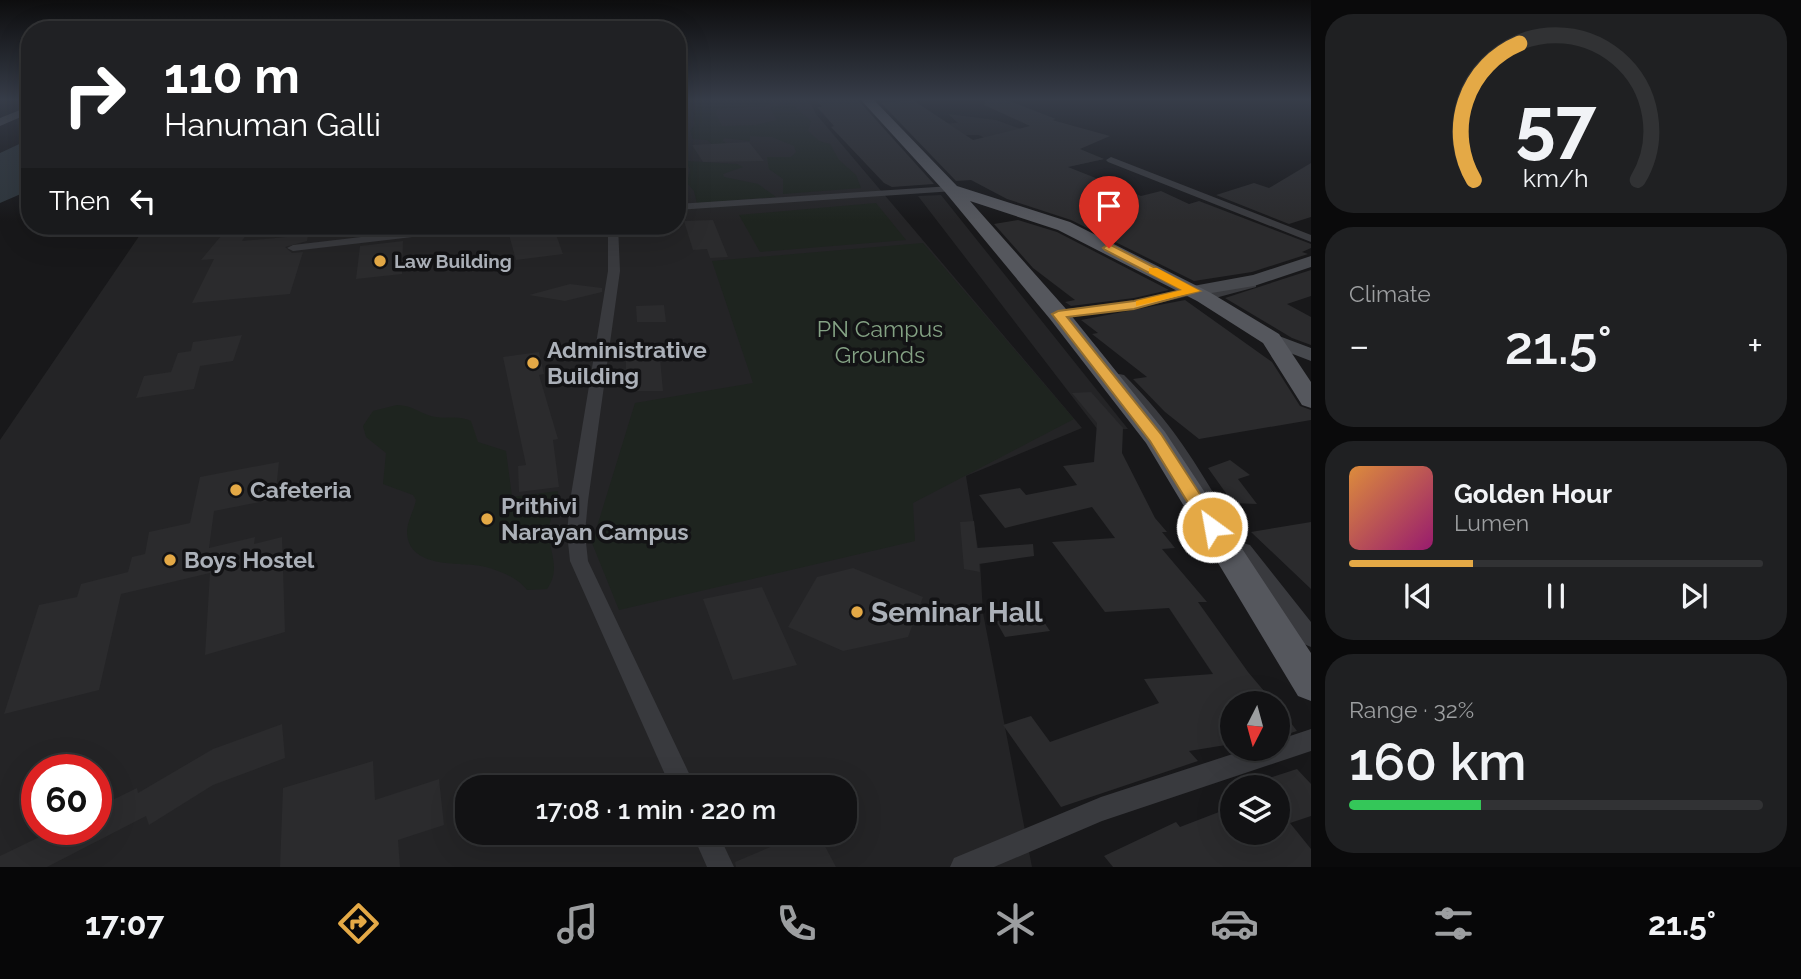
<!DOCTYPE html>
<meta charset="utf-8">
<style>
:root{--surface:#121214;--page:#1f2022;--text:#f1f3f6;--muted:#9c9ea0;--line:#313234;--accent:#e4a946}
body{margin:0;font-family:Raleway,sans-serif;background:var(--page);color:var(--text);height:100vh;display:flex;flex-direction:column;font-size:26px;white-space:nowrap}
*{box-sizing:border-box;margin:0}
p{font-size:23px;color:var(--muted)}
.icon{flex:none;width:38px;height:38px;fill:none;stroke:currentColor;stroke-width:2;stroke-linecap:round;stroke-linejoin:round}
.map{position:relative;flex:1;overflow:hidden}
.side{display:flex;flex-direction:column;gap:14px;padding:14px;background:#0a0a0b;width:490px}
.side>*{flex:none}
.banner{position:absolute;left:21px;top:21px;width:665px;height:214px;border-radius:28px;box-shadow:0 7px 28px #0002,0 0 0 2px var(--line);background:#202124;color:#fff;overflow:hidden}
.needle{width:46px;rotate:186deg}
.buttons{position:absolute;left:1220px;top:691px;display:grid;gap:14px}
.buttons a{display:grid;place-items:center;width:70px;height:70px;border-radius:50%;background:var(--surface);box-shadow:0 7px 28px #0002,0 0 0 2px var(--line);font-size:35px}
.speed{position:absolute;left:21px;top:754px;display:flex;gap:14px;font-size:35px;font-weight:700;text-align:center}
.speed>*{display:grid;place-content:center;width:91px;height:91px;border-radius:50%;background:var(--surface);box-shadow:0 7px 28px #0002,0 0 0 2px var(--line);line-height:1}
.speed .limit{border:10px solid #d22;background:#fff;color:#111}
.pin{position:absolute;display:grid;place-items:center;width:60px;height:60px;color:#fff;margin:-72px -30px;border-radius:50% 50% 50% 0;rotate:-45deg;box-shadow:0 0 7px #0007}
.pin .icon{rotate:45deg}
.me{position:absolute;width:77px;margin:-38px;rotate:328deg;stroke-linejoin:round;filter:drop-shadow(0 0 5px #0008)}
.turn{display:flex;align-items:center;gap:24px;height:147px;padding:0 28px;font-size:32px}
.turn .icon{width:91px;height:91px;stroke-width:2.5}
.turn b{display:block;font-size:49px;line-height:60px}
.then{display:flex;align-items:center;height:66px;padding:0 28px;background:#0003;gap:14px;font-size:26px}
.big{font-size:52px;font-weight:600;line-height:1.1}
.side .card{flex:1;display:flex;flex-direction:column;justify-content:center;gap:10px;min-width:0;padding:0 24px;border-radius:28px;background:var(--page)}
.side .dial{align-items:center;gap:0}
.dial svg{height:182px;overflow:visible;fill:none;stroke:var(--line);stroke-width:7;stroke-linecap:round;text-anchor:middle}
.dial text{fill:var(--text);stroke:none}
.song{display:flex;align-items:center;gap:21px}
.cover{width:84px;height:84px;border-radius:10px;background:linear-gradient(135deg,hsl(30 70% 55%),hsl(320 70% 35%))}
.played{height:7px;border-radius:4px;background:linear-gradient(90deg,var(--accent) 30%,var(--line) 30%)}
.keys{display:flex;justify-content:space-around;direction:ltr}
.heat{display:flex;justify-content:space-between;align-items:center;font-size:38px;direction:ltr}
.charge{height:10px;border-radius:5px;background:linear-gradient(90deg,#34c759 32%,var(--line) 0)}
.trip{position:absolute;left:455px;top:775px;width:402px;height:70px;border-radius:28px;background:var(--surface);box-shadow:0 7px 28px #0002,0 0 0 2px var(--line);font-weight:600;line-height:70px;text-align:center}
.dock{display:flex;height:112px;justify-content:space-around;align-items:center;background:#070708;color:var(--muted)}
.dock .icon{width:49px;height:49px}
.dock .active{color:var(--accent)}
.dock b{font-size:32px;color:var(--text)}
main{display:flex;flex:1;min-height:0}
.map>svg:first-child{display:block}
</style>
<main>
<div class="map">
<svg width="1311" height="867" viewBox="0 0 1311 867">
<rect width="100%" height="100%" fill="#18181a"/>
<!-- built -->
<path fill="#242426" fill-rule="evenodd" d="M677,100H809L816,114L1082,428L966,476L980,561L983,613L1032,867H0V440L146,226H677ZM37,770H96V830H37ZM467,788H845V833H467Z
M948,114L996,120L1104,159L1071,166L1002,147L979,135L916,136L905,125L958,123Z
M941,195L1128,429L1098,430L918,196Z"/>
<!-- green -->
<path fill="#1e241f" d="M696,100H773L766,106L717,109L716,114L722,126L756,125L777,120L770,108L790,103L811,121L808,131L819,141L830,144L839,160L856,175L861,188L783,194V179L769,169L767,157H791L796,152L794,146L772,137L750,136V141L724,138L723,141L728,144L714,146L707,140L693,139L690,131L695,124L693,118Z
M686,161L737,164L743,167L723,174L724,177L758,184L776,197L697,203L694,191L687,183L690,170Z
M876,203L906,240L760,252L739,215Z
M923,243L1074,419L913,503L915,541L619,610L592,543L635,403L753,383L712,261Z
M397,405C413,405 421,415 436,417C448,419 459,415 471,421L478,442L506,451L512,497L558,491C559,506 550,515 549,529C548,552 562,567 547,589L527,590C518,577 490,566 474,565C452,563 408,566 407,532C407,522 414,510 416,500L413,495L383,484L386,453L366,437L363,426L373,411Z"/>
<!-- water -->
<path fill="#2f373d" d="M30,139V190L0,203V153Z"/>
<!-- building -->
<path fill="#2b2b2d" d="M817,100H858L934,184L892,187L884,183L831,127L834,126L817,107H822Z
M913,100L973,140L1030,126L984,105L986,100H1007L1056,119L1052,120L1110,136L1080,149L1104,159L1068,167L1141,196L1161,191L1189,204L1199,201L1311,244V248L1302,252L1308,254L1252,272L1194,281L1071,220L1007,199L971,180L956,181L881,103Z
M749,142L764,161L703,162L692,145Z
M1311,163V217L1289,224L1216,195L1254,183L1269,188Z
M713,220L728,257L710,258L707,249L693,250L684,221Z
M1018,220L1057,232L1169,290L1134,298L1071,306L1065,302L1075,300L1033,268L994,224Z
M553,226L563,254L516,260L508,231Z
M250,229L242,241L308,235L307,241L285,247L292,253L303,252L290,294L192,303L214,259L201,260L226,230Z
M403,241L402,274L356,279L360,246Z
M1311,270V296L1287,304L1311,317V345L1292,338L1225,298Z
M570,284L602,288V292L565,301L529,295Z
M1185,300L1272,362L1300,406L1311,410V420L1199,439L1165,412L1133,379L1147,377L1092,334L1098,333L1081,320Z
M664,305L666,322H637L636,306Z
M242,335L233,361L200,366L194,389L136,398L144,376L171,372L178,353L191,351L193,342Z
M539,352L544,374L539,375L558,439L553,440L559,487L519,492L518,466L526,465L503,357Z
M660,358L663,391H634L635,374L626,375V359Z
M1091,392L1123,428L1122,453L1155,518L1167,532H1162L1175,548L1162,549L1207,602H1198L1248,672L1275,704H1232V744L1189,751L1198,761L1061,807L1003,725L1031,716L1050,742L1159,703L1144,679L1213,674L1169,608L1105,612L1052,542L1115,538L1092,507L1005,528L979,495L1020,488L1026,495L1077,485L1063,466L1094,462L1097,423L1072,393Z
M1230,460L1250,475L1238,479L1257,504L1233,503L1208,468Z
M279,462L275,499L214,511L209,548L255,537L254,544L282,537L285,632L205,655L210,573L121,594L99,690L4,714L39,605L77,597L81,584L128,572L132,557L145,554L149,532L190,523L200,477Z
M974,521L977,548L1033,544L1034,556L979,564L980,572L964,569L960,522Z
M1311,522V589L1251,532Z
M853,568L923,597L908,637L843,651L788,627L817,577Z
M762,587L797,665L733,680L703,599Z
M1040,616L1050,631L1005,637L996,621Z
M1278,706L1297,731L1278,737Z
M282,724L285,758L213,785L149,825L146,816L47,867H0V856L54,830H96V808L137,788L138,793L213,749Z
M373,761L375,800L439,779L444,825L398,840L400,867H280L283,788Z
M1297,769L1311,784V816L1290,823L1311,849V867H1113L1104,856L1176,822L1180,827L1232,807V833H1278V789L1280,788H1252L1251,784Z
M803,833H818L836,867H736L735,862Z"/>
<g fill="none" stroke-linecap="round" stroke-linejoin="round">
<!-- street -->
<path fill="#393a3e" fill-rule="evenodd" d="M1111,157L1311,235V242L1108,162L1106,160Z
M951,186L954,187V191L677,210V204Z
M455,226H486L481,229L293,251L287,248L293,245Z
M608,226H618L620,271L588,501L585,533L588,561L696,788H671L570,561L567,533L570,501L608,271Z
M1252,280L1256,281V287L1204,301L1198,297L1200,294Z
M1193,287L1197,288V294L1134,309L1058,318L1052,314L1058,310L1134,301Z
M1119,374L1124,375C1163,414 1186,447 1214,494L1211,498H1199L1169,446L1143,410L1112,378Z
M1243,543L1250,545L1311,622V647L1304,644L1236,555L1234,550L1236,545Z
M1311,729V751L1102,821L994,867H950L954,858L1101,797L1248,749H1278V740Z
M692,833H718L734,867H707Z"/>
<!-- secondary -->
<path fill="#47494e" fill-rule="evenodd" d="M30,106V113L0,126V118Z
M1311,256V267L1254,286L1193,296L1184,291L1193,286L1253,275Z
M1271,333L1311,348V361L1264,343L1261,339L1264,335Z"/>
<!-- primary -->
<path fill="#55575d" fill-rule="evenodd" d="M861,100H874L957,186L1070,222L1211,293L1279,334L1311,382V408L1302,405L1263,343L1197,301L1058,230L970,201L1066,309L1165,432L1311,653V701L1298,696L1146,443L1050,319L945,192Z"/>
</g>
<!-- sky -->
<linearGradient id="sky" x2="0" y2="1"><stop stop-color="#0d0d0e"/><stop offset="0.45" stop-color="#373d49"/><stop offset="1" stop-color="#373d49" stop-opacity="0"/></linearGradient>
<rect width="1311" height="221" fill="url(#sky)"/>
<!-- route -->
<path fill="#e4a946" stroke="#946e2e" stroke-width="2" d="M1109,244L1200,291L1134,309L1067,317L1161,434L1218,522L1221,527L1218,532H1206L1150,441L1052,314L1058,311L1134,301L1182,290L1105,250L1103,248Z"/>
<!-- slow -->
<path fill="#f59e0b" d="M1149,268H1157L1200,291L1136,306V301L1182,290L1149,273Z"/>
<!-- markers -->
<g fill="#e4a946" stroke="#131315" stroke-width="2.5">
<circle cx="380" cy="261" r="7"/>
<circle cx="533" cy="363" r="7"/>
<circle cx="236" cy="490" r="7"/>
<circle cx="487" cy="519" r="7"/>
<circle cx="170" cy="560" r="7"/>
<circle cx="857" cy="612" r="7"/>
</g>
<g text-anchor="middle" stroke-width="7" stroke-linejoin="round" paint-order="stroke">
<!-- far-poi labels -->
<g font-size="19" font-weight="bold" fill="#abb0b8" stroke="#131315" text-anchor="start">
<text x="394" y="268">Law Building</text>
</g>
<!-- park labels -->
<g font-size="23" fill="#84a284" stroke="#131315">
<text x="880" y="337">PN Campus<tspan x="880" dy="26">Grounds</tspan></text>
</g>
<!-- poi labels -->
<g font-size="23" font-weight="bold" fill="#abb0b8" stroke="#131315" text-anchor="start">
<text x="547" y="358">Administrative<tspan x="547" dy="26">Building</tspan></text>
<text x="250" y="498">Cafeteria</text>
<text x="501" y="514">Prithivi<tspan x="501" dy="26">Narayan Campus</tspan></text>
<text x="184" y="568">Boys Hostel</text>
</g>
<!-- near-poi labels -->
<g font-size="28" font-weight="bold" fill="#abb0b8" stroke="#131315" text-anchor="start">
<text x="871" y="622">Seminar Hall</text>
</g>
</g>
</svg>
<div class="buttons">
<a><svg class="needle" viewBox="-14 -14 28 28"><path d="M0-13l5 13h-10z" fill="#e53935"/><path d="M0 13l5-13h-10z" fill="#9c9ea0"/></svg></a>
<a><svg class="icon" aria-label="layers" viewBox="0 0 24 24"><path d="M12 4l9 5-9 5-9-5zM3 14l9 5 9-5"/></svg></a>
</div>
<div class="speed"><div class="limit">60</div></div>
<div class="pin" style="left:1109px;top:248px;background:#d93025"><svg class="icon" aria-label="arrive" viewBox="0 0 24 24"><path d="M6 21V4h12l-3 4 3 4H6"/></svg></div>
<svg class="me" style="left:1212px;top:527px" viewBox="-20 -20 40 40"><circle r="17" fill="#e4a946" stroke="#fff" stroke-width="3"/><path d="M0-11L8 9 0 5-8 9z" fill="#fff"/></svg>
<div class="trip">17:08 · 1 min · 220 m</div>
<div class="banner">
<div class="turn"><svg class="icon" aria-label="right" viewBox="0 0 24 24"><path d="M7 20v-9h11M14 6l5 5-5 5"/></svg><div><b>110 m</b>Hanuman Galli</div></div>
<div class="then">Then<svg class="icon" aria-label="left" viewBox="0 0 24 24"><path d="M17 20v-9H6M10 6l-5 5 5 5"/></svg></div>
</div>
</div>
<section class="side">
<div class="card dial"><svg viewBox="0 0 100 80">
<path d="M14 69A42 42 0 1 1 86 69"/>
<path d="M14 69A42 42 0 0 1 34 9" stroke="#e4a946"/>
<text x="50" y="56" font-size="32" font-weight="700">57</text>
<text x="50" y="72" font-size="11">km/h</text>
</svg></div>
<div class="card"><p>Climate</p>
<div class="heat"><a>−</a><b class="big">21.5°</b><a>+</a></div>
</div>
<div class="card">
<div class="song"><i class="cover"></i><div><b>Golden Hour</b><p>Lumen</p></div></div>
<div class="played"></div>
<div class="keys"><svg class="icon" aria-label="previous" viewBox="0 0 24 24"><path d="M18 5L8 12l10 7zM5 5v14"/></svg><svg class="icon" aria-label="pause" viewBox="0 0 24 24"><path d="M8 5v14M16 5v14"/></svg><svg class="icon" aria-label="next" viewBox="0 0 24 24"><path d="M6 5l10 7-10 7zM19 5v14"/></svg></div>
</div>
<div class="card"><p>Range · 32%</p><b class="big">160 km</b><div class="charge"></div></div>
</section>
</main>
<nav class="dock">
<b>17:07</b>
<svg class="icon active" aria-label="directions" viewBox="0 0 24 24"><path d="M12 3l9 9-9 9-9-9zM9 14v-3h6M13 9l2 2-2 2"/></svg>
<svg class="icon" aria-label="music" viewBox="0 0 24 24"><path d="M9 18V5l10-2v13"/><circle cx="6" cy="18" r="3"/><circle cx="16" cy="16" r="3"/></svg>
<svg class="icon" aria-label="phone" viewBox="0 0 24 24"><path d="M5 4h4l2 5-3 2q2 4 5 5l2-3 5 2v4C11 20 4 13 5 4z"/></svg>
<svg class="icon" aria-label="climate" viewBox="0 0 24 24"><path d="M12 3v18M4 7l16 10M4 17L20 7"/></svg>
<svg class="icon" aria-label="car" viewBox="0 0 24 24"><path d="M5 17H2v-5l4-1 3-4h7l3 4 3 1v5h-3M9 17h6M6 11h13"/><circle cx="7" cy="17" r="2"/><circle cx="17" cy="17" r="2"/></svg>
<svg class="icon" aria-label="filters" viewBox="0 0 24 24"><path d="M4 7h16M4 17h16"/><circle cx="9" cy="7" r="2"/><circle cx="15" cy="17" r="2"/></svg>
<b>21.5°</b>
</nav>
